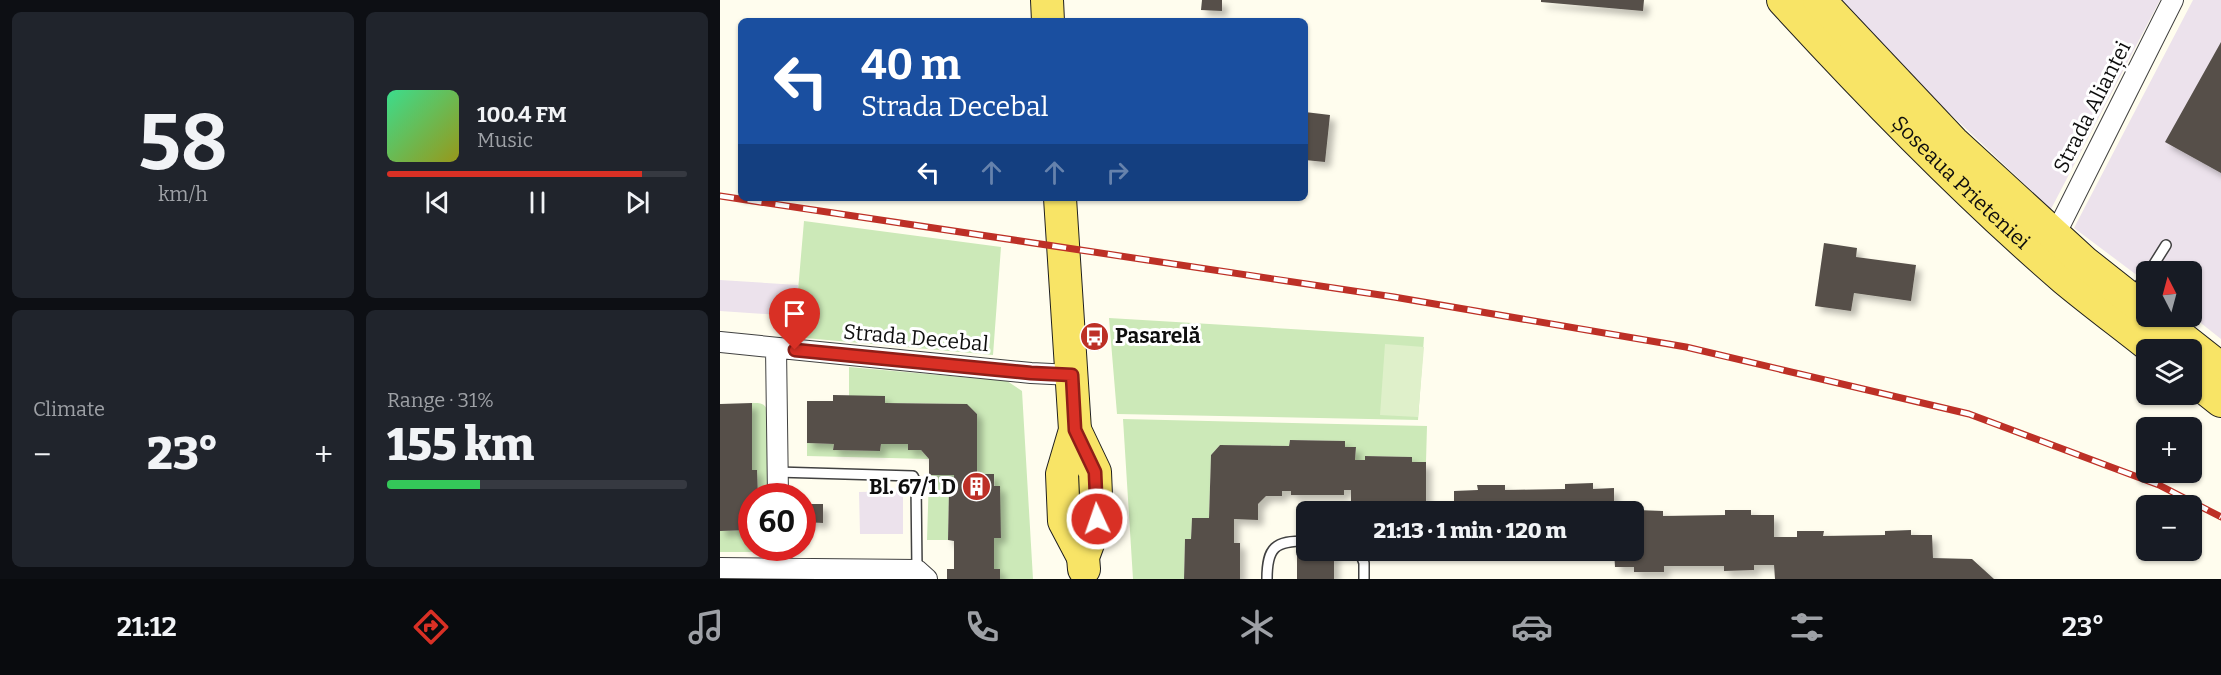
<!DOCTYPE html>
<meta charset="utf-8">
<style>
:root{--surface:#171b24;--page:#20242c;--text:#f1f3f6;--muted:#9ea1a6;--line:#363941;--accent:#d93025}
body{margin:0;font-family:Bitter,serif;background:var(--page);color:var(--text);height:100vh;display:flex;flex-direction:column;font-size:22px;white-space:nowrap}
*{box-sizing:border-box;margin:0}
p{font-size:20px;color:var(--muted)}
.icon{flex:none;width:33px;height:33px;fill:none;stroke:currentColor;stroke-width:2;stroke-linecap:round;stroke-linejoin:round}
.map{position:relative;flex:1;overflow:hidden}
.drawer{display:flex;flex-direction:column;gap:12px;padding:12px;background:#0d0f14;width:720px}
.drawer>*{flex:none}
.guide{position:absolute;left:18px;top:18px;width:570px;height:183px;border-radius:9px;box-shadow:0 2px 4px #0004;background:#1a4fa0;color:#fff;overflow:hidden}
.needle{width:39px;rotate:354deg}
.controls{position:absolute;left:1416px;top:261px;display:grid;gap:12px}
.controls a{display:grid;place-items:center;width:66px;height:66px;border-radius:9px;background:var(--surface);box-shadow:0 2px 4px #0004;font-size:30px}
.speed{position:absolute;left:18px;top:483px;display:flex;gap:12px;font-size:30px;font-weight:700;text-align:center}
.speed>*{display:grid;place-content:center;width:78px;height:78px;border-radius:50%;background:var(--surface);box-shadow:0 2px 4px #0004;line-height:1}
.speed .limit{border:9px solid #d22;background:#fff;color:#111}
.pin{position:absolute;display:grid;place-items:center;width:51px;height:51px;color:#fff;margin:-62px -26px;border-radius:50% 50% 50% 0;rotate:-45deg;box-shadow:0 0 6px #0007}
.pin .icon{rotate:45deg}
.me{position:absolute;width:66px;margin:-33px;rotate:357deg;stroke-linejoin:round;filter:drop-shadow(0 0 4px #0008)}
.turn{display:flex;align-items:center;gap:21px;height:126px;padding:0 24px;font-size:27px}
.turn .icon{width:78px;height:78px;stroke-width:2.5}
.turn b{display:block;font-size:42px;line-height:51px}
.lanes{display:flex;align-items:center;height:57px;padding:0 24px;background:#0003;justify-content:center;gap:30px;direction:ltr}
.lanes .off{opacity:.35}
.big{font-size:45px;font-weight:800;line-height:1.1}
.drawer .tile{flex:1;display:flex;flex-direction:column;justify-content:center;gap:9px;min-width:0;padding:0 21px;border-radius:9px;background:var(--page)}
.drawer .dial{align-items:center;gap:0}
.dial b{font-size:78px;line-height:1}
.song{display:flex;align-items:center;gap:18px}
.cover{width:72px;height:72px;border-radius:9px;background:linear-gradient(135deg,hsl(150 70% 55%),hsl(60 70% 35%))}
.played{height:6px;border-radius:3px;background:linear-gradient(90deg,var(--accent) 85%,var(--line) 85%)}
.keys{display:flex;justify-content:space-around;direction:ltr}
.heat{display:flex;justify-content:space-between;align-items:center;font-size:33px;direction:ltr}
.charge{height:9px;border-radius:4px;background:linear-gradient(90deg,#34c759 31%,var(--line) 0)}
.drawer .tiles{flex:1;display:grid;gap:12px;grid-template-columns:repeat(2,1fr)}
.trip{position:absolute;left:576px;top:501px;width:348px;height:60px;border-radius:9px;background:var(--surface);box-shadow:0 2px 4px #0004;font-weight:800;line-height:60px;text-align:center}
.dock{display:flex;height:96px;justify-content:space-around;align-items:center;background:#090b0e;color:var(--muted)}
.dock .icon{width:42px;height:42px}
.dock .on{color:var(--accent)}
.dock b{font-size:27px;color:var(--text)}
main{display:flex;flex:1;min-height:0}
.map>svg:first-child{display:block}
</style>
<main>
<section class="drawer">
<div class="tiles">
<div class="tile dial"><b>58</b><p>km/h</p></div>
<div class="tile">
<div class="song"><i class="cover"></i><div><b>100.4 FM</b><p>Music</p></div></div>
<div class="played"></div>
<div class="keys"><svg class="icon" aria-label="previous" viewBox="0 0 24 24"><path d="M18 5L8 12l10 7zM5 5v14"/></svg><svg class="icon" aria-label="pause" viewBox="0 0 24 24"><path d="M8 5v14M16 5v14"/></svg><svg class="icon" aria-label="next" viewBox="0 0 24 24"><path d="M6 5l10 7-10 7zM19 5v14"/></svg></div>
</div>
<div class="tile"><p>Climate</p>
<div class="heat"><a>−</a><b class="big">23°</b><a>+</a></div>
</div>
<div class="tile"><p>Range · 31%</p><b class="big">155 km</b><div class="charge"></div></div>
</div>
</section>
<div class="map">
<svg width="1501" height="579" viewBox="0 0 1501 579">
<defs>
<filter id="shadow"><feDropShadow dx="5.5" dy="5.5" stdDeviation="3" flood-color="#0004"/></filter>
</defs>
<rect width="100%" height="100%" fill="#fffdee"/>
<!-- industrial -->
<path fill="#ece2ec" d="M1120,0H1440L1331,209L1220,104Z
M1473,0H1501V339L1472,316V272H1426V282L1354,228Z
M0,280L78,285L76,316L0,311Z
M183,491V534H140L139,492Z"/>
<!-- green -->
<path fill="#cce9b8" d="M84,221L281,247L273,355L74,337Z
M389,318L704,337L698,420L397,414Z
M129,367L287,381L302,391L313,579H280V569H274V538H281C281,516 274,495 274,474H257V414L246,404L165,403V396H129Z
M32,403C41,403 45,403 48,412V496H38L37,470H32Z
M403,419L707,426L706,462H692V457L645,456V460H635L636,448L625,447V441L570,440L569,446L500,445L491,455L489,518H472L471,539H465L464,579H413Z
M87,443L114,444L113,450L160,451L161,444H188L189,450H201L209,459L87,456Z
M209,475H234V488H229L228,540H207Z
M31,530L32,548L45,549L36,552H0V531Z"/>
<!-- pitch -->
<path fill="#dff0ca" d="M665,344L704,347L698,417L660,415Z"/>
<!-- building -->
<path fill="#56504a" filter="url(#shadow)" d="M482,0H502V11L481,10Z
M821,0H924L923,11L821,2Z
M1501,42V173L1445,142Z
M585,112L610,115L605,162L585,160Z
M1104,243L1137,248L1136,257L1196,265L1191,301L1134,293L1131,311L1095,306Z
M113,395L165,396V403L247,404L257,414V474H274V486H280L281,538H274V569H280V579H227V569H234V541L228,540L229,488H234V475H209V459L201,450H188V444H161L160,451L113,450L114,444L87,443V401H113Z
M32,403V470H37L38,496H32V530L0,531V404Z
M570,440L625,441V447H636L635,460H645V456L692,457V462H706V506H692V510H644L645,503H631V490H624V495H571V491H562V496H546L538,504V520L514,519V543H520V579H464L465,539H471L472,518H489L491,455L500,445L569,446Z
M873,483V489L894,488V512H734V491L758,490L757,485H785V490L845,489V484Z
M84,504H103V523L84,522Z
M917,510L943,511V516L1005,515V510H1031V515H1054V537H1077V531H1104L1103,536L1165,535V531L1191,530V535H1212L1213,558L1252,559L1274,579H1055L1054,565H1034V570L1004,571V566H944V572H914V567H895L894,550H914V516H917Z
M577,553H614V579H577Z"/>
<g fill="none" stroke-linecap="round" stroke-linejoin="round">
<defs>
<path id="lane" d="M1429,272L1446,245
M1413,295L1426,275
M57,472L193,476L196,482L197,570
M639,550L644,563V579
M547,579C547,547 555,541 586,541"/>
<path id="street" d="M1335,235L1453,0
M0,342L311,373L352,375
M56,348L58,496
M0,568L197,570L207,579
M57,568V548"/>
<g id="primary">
<path d="M327,0L328,21"/>
<path id="s1" d="M1063,0C1152,97 1245,193 1345,279C1374,303 1405,326 1435,350"/>
<path d="M1099,0L1233,142L1364,262L1426,311"/>
<path d="M340,198L355,430L342,474L344,521L363,557"/>
<path d="M1434,316L1501,369"/>
<path d="M1472,378L1501,401"/>
<path d="M355,430L375,472L377,519L363,557L364,569"/>
</g>
</defs>
<!-- lane casing -->
<use href="#lane" stroke="#414141" stroke-width="12"/>
<!-- street casing -->
<use href="#street" stroke="#414141" stroke-width="22"/>
<!-- primary casing -->
<use href="#primary" stroke="#1f1f1f" stroke-width="34"/>
<!-- lane -->
<use href="#lane" stroke="#fff" stroke-width="9"/>
<!-- street -->
<use href="#street" stroke="#fff" stroke-width="20"/>
<!-- primary -->
<use href="#primary" stroke="#f8e466" stroke-width="32"/>
<defs>
<path id="rail" d="M0,196L674,297L966,347L1249,414L1439,485L1501,517"/>
</defs>
<!-- rail casing -->
<use href="#rail" stroke="#bd3026" stroke-width="7"/>
<!-- rail -->
<use href="#rail" stroke="#fff" stroke-width="4.5" stroke-dasharray="14" stroke-linecap="butt"/>
</g>
<g fill="none" stroke-linecap="round" stroke-linejoin="round">
<defs>
<path id="route" d="M75,350L311,373L352,375L355,430L375,472L377,519"/>
</defs>
<!-- route casing -->
<use href="#route" stroke="#8d1f18" stroke-width="15"/>
<!-- route -->
<use href="#route" stroke="#d93025" stroke-width="10"/>
</g>
<!-- icons -->
<defs>
<symbol id="bus-disc" viewBox="-11 -11 22 22"><circle r="9.5" fill="#bd3026" stroke="#fff"/><path d="M-5-6H5V4H4V6H2V4H-2V6H-4V4H-5ZM-3.5-4V0h7V-4ZM-3.5 1.2v1.5H-2V1.2ZM2 1.2v1.5H3.5V1.2Z" fill="#fff"/></symbol>
<symbol id="building-disc" viewBox="-11 -11 22 22"><circle r="9.5" fill="#bd3026" stroke="#fff"/><path d="M-4-6H4V6H1V3H-1V6H-4ZM-2.5-4.3h1.7v1.8h-1.7ZM.8-4.3h1.7v1.8H.8ZM-2.5-1h1.7V.8h-1.7ZM.8-1h1.7V.8H.8Z" fill="#fff"/></symbol>
</defs>
<g fill-rule="evenodd">
<use href="#bus-disc" x="358" y="320" width="33" height="33"/>
<use href="#building-disc" x="240" y="470" width="33" height="33"/>
</g>
<g text-anchor="middle" stroke-width="6" stroke-linejoin="round" paint-order="stroke">
<!-- street labels -->
<g font-size="21" fill="#0e0e0e" stroke="#fff">
<text transform="translate(1372 107) rotate(-63)" y="7">Strada Alianței</text>
<text dy="7" stroke="none"><textPath href="#s1" startOffset="255">Șoseaua Prieteniei</textPath></text>
<text transform="translate(196 338) rotate(5)" y="7">Strada Decebal</text>
</g>
<!-- poi labels -->
<g font-size="21" font-weight="bold" fill="#0e0e0e" stroke="#fff" text-anchor="start">
<text x="395" y="343">Pasarelă</text>
<text x="236" y="494" text-anchor="end">Bl. 67/1 D</text>
</g>
</g>
</svg>
<div class="controls">
<a><svg class="needle" viewBox="-14 -14 28 28"><path d="M0-13l5 13h-10z" fill="#e53935"/><path d="M0 13l5-13h-10z" fill="#9ea1a6"/></svg></a>
<a><svg class="icon" aria-label="layers" viewBox="0 0 24 24"><path d="M12 4l9 5-9 5-9-5zM3 14l9 5 9-5"/></svg></a>
<a>+</a>
<a>−</a>
</div>
<div class="speed"><div class="limit">60</div></div>
<div class="pin" style="left:75px;top:350px;background:#d93025"><svg class="icon" aria-label="arrive" viewBox="0 0 24 24"><path d="M6 21V4h12l-3 4 3 4H6"/></svg></div>
<svg class="me" style="left:377px;top:519px" viewBox="-20 -20 40 40"><circle r="17" fill="#d93025" stroke="#fff" stroke-width="3"/><path d="M0-11L8 9 0 5-8 9z" fill="#fff"/></svg>
<div class="trip">21:13 · 1 min · 120 m</div>
<div class="guide">
<div class="turn"><svg class="icon" aria-label="left" viewBox="0 0 24 24"><path d="M17 20v-9H6M10 6l-5 5 5 5"/></svg><div><b>40 m</b>Strada Decebal</div></div>
<div class="lanes"><svg class="icon" aria-label="left" viewBox="0 0 24 24"><path d="M17 20v-9H6M10 6l-5 5 5 5"/></svg><svg class="icon off" aria-label="ahead" viewBox="0 0 24 24"><path d="M12 20V5M6 11l6-6 6 6"/></svg><svg class="icon off" aria-label="ahead" viewBox="0 0 24 24"><path d="M12 20V5M6 11l6-6 6 6"/></svg><svg class="icon off" aria-label="right" viewBox="0 0 24 24"><path d="M7 20v-9h11M14 6l5 5-5 5"/></svg></div>
</div>
</div>
</main>
<nav class="dock">
<b>21:12</b>
<svg class="icon on" aria-label="directions" viewBox="0 0 24 24"><path d="M12 3l9 9-9 9-9-9zM9 14v-3h6M13 9l2 2-2 2"/></svg>
<svg class="icon" aria-label="music" viewBox="0 0 24 24"><path d="M9 18V5l10-2v13"/><circle cx="6" cy="18" r="3"/><circle cx="16" cy="16" r="3"/></svg>
<svg class="icon" aria-label="phone" viewBox="0 0 24 24"><path d="M5 4h4l2 5-3 2q2 4 5 5l2-3 5 2v4C11 20 4 13 5 4z"/></svg>
<svg class="icon" aria-label="climate" viewBox="0 0 24 24"><path d="M12 3v18M4 7l16 10M4 17L20 7"/></svg>
<svg class="icon" aria-label="car" viewBox="0 0 24 24"><path d="M5 17H2v-5l4-1 3-4h7l3 4 3 1v5h-3M9 17h6M6 11h13"/><circle cx="7" cy="17" r="2"/><circle cx="17" cy="17" r="2"/></svg>
<svg class="icon" aria-label="filters" viewBox="0 0 24 24"><path d="M4 7h16M4 17h16"/><circle cx="9" cy="7" r="2"/><circle cx="15" cy="17" r="2"/></svg>
<b>23°</b>
</nav>
